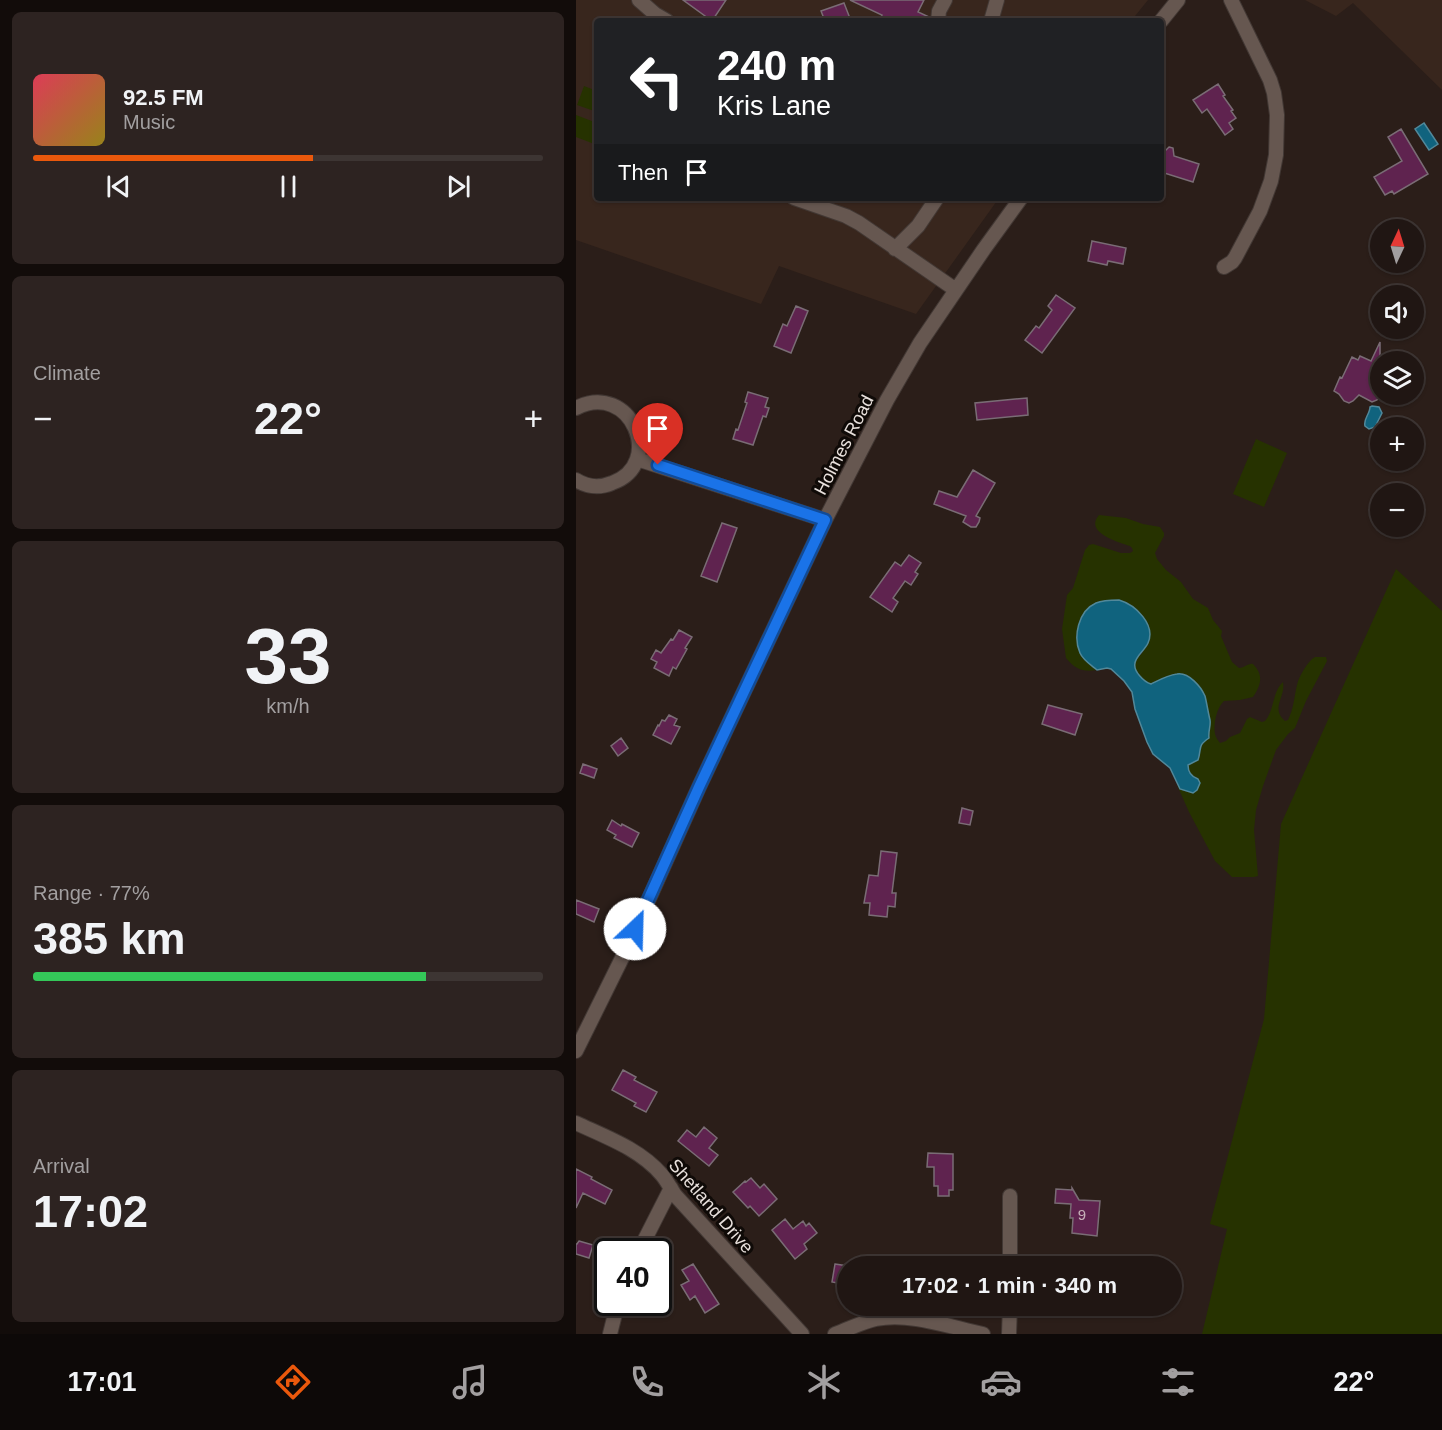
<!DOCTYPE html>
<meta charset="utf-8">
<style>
:root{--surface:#201613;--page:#2d2321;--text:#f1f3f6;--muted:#a29fa0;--line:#3d3533;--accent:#ea580c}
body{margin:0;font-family:Helvetica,sans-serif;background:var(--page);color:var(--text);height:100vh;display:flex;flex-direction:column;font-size:22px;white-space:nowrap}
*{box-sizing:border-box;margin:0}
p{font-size:20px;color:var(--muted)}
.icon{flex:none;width:33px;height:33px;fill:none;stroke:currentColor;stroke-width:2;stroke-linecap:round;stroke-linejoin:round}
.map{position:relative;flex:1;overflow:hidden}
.drawer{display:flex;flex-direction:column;gap:12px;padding:12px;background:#120c0a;width:576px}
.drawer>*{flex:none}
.top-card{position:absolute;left:18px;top:18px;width:570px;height:183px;border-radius:6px;box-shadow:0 2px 4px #0004,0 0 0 2px var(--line);background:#202124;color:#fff;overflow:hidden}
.needle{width:39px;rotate:4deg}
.fabs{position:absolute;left:794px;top:219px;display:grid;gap:12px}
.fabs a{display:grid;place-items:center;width:54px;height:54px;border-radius:50%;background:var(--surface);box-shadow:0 2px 4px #0004,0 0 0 2px var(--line);font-size:30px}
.speed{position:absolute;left:18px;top:1238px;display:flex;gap:12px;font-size:30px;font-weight:700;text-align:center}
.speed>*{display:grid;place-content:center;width:78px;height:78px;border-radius:50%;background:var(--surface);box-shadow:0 2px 4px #0004,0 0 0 2px var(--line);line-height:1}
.speed .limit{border:3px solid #111;border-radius:9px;background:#fff;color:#111}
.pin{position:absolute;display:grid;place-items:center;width:51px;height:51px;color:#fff;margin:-62px -26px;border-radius:50% 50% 50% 0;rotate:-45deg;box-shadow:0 0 6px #0007}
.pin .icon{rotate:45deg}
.me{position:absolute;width:66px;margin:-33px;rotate:24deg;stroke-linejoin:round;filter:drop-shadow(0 0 4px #0008)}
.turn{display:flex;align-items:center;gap:21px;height:126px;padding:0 24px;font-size:27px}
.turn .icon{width:78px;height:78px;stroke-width:2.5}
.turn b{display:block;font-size:42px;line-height:51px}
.then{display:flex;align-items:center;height:57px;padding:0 24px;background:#0003;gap:12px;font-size:22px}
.big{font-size:45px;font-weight:600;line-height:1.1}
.drawer .widget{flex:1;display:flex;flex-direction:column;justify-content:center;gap:9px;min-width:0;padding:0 21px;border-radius:9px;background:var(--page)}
.drawer .dial{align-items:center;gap:0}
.dial b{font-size:78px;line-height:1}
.song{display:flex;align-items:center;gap:18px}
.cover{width:72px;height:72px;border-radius:9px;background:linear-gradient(135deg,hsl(350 70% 55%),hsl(50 70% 35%))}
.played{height:6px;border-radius:3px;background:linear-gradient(90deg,var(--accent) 55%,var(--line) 55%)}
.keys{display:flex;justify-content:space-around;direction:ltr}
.heat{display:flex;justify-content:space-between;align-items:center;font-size:33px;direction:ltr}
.charge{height:9px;border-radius:4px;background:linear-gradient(90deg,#34c759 77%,var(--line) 0)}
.trip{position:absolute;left:261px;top:1256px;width:345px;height:60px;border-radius:30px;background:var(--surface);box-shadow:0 2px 4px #0004,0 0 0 2px var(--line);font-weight:600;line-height:60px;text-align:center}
.menu{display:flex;height:96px;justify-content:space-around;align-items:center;background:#0d0908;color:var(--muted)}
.menu .icon{width:42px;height:42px}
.menu .current{color:var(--accent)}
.menu b{font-size:27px;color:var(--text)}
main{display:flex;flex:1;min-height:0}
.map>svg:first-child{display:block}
</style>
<main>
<section class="drawer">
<div class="widget">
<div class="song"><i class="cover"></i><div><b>92.5 FM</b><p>Music</p></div></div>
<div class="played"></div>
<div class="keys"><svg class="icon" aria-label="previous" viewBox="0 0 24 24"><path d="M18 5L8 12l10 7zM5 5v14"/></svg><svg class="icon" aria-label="pause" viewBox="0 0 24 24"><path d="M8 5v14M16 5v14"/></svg><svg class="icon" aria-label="next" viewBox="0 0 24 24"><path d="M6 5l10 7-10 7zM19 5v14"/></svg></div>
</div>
<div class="widget"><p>Climate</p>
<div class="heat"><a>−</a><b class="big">22°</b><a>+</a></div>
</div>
<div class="widget dial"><b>33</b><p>km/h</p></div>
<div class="widget"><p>Range · 77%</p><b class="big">385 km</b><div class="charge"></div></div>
<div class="widget"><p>Arrival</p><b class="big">17:02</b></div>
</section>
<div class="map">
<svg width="866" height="1334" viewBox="0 0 866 1334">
<rect width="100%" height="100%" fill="#2b1e19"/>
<!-- built -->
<path fill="#38261d" d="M0,0H572L555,21H21V198H423L340,314L203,266L185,304L0,240Z
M729,0H866V90L777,3L760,16Z"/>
<!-- green -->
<path fill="#263200" d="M8,86L21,91V112L1,105Z
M0,115L21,123V145L0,137Z
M680,439L711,453L688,507L657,494Z
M523,515L550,518L567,524L584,527L588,533V536L579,553L581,559L590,570L605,582L617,599L632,608L637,620L646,631L645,636L656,662L663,668C669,668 672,663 677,664C688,675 685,685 677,697L664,700L648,701C641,707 637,724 639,734C640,738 642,740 644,743L650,741L654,737L664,733L671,719L674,717L686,722L689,721C699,709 696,692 707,682C710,697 694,708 709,721L712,720C718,708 718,697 721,685C723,676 730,665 736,659L739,657H750L751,661L730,701L719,728L712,734L700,750L687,786L680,810L678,830L682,876L678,877H656L639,861L613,812L601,785L608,791L617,793V777L612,770V765L624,756V746L634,726L600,674L587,678L575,684C568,682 557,671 559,662C560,657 566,655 567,651C570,642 569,630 570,621L552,603L543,600L505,620L500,637L514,664L521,670C507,672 500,670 490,658L486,629L491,595L497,588L509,550L513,545L517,544L545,553H554L557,551L556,548L554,546C541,542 508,532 523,515Z
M820,569L866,611V1334H626L651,1229L634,1224L688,1019L705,824Z"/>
<!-- water -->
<path fill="#10637e" stroke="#51889a" stroke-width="1.5" d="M848,123L862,144L853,150L839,129Z
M796,406L803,407L806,413L799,427L793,429L789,426C787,419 794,414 794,407Z
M543,600C560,605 580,625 572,643C569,650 560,656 559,663C557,671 568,682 575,684C583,680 592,675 601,674C613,672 625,687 629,696C631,704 632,712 634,720C635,726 632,731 633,738C621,746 626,748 622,760L612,765C612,772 616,777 622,779L624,783L621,790L617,793L604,789L594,768L577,754L571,742L559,709L556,692L548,681L535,669L531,668L521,670C515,665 507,660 504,653C497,637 502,611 520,603C527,600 536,600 543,600Z"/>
<!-- building -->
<path fill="#5f234f" stroke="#7a6c75" stroke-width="1.5" d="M107,0H150L136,21Z
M274,0H348L342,12L353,17V21H303L306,15Z
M268,3L275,21H249L245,11Z
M642,84L649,95L647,96L657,110L655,111L660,118L653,123L657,129L649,135L631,109L626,113L617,100Z
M825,129L852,174L818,194L816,191L809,195L798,177L826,161L812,137Z
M593,147L597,148L598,156L623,164L617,182L585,172V155Z
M516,241L550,248L547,264L532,261L531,265L512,261Z
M480,295L499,308L466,353L449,340L460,326L463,328L476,310L472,306Z
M220,306L232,311L215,353L198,346L207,324L211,326Z
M804,342V395L801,400L796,402L783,395L777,401L773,403L768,401L763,394L758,391L764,377L766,378L776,357L782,360L784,356L795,361Z
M172,392L192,398L189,407L193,408L190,417L187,416L177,445L157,439L160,429L162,430L171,403L169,402Z
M451,398L452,415L401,420L399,403Z
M397,470L419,483L400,516L404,518L403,522L400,527H395L387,522L390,516L358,504L363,491L381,497Z
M146,523L161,528L141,582L125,576Z
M333,555L345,563L339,572L342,574L335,585L329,581L317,598L322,602L316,612L294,597L319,562L325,566Z
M103,630L116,637L109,648L111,649L100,669L97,667L93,676L78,668L81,662L75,659L80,650L85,653L95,639L97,640Z
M472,705L506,714L499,735L466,724Z
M93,715L101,719L98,725L104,727L95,744L77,735L82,725L83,726L86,720L89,721Z
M45,738L52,748L42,756L35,746Z
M7,764L21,769L18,778L4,773Z
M386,808L397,811L394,825L383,823Z
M36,820L45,826L46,824L63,833L56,847L38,838L40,835L31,830Z
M305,851L321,853L316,893H320L319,907L312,906L311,917L293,915L294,903H288L293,875L302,876Z
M0,900L23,909L18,922L0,914Z
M47,1070L60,1077L58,1080L81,1092L70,1112L58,1106L60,1103L36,1090Z
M128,1127L141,1138L133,1148L142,1155L133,1166L102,1141L111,1130L120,1137Z
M352,1153L377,1154V1190H373V1196H362V1186H358V1167H351Z
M0,1169L16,1177L15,1179L36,1190L29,1204L7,1193L0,1208Z
M175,1178L184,1188L188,1184L201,1199L183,1216L174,1206L172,1208L157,1192L169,1181L170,1182Z
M496,1188L503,1200L524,1201L521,1236L496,1233L497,1218H494L495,1204L479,1203L480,1189L496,1190Z
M209,1219L217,1229L227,1221L230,1226L233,1223L241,1233L228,1244L231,1249L219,1259L196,1230Z
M3,1241L17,1245L13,1258L0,1254V1244H1Z
M376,1256H391V1266H376Z
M117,1264L143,1304L129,1313L119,1296L114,1300L105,1285L113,1281L106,1270Z
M259,1264L272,1266V1285L256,1282Z"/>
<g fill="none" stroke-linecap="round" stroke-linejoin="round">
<defs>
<path id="minor" d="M63,0L79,14L91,21
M362,21L363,11L369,0
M415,21L421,0
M585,21L602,0
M218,198L270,216L283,223L380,290
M319,249L342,226L361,198
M648,267L656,262L659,258L684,211L695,181L700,155L701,115L698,93L694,80L655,0
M0,408C55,380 90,464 36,483C24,488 11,487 0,480
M61,459L249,520
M0,1051L51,948L123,787L249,520L311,400L344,343L408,249L445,198
M0,1123C30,1137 64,1149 86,1175C91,1181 95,1189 99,1195L226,1334
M63,1251L95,1188
M434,1266V1196
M34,1334L42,1302
M259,1334C273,1329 286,1322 300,1319C333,1312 374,1327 407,1334
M433,1334L434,1305"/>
</defs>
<!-- minor casing -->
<use href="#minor" stroke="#423834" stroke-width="16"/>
<!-- minor -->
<use href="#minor" stroke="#665750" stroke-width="14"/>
</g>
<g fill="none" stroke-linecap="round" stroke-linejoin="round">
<defs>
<path id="route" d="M59,929L123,787L249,520L82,465"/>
</defs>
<!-- route casing -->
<use href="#route" stroke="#114b97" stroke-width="15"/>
<!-- route -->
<use href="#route" stroke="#1a73e8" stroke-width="10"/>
</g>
<g text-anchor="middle" stroke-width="6" stroke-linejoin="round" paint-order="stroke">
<!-- number labels -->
<g font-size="15" fill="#c6b1b9">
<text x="506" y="1220">9</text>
</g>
<!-- street labels -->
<g font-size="18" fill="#e8e0dc" stroke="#0f0a07">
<text transform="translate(268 445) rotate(-63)" y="6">Holmes Road</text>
<text transform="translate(135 1206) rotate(49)" y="6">Shetland Drive</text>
</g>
</g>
</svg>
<div class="fabs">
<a><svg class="needle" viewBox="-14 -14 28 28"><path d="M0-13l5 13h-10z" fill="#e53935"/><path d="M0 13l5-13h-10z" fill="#a29fa0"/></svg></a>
<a><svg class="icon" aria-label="sound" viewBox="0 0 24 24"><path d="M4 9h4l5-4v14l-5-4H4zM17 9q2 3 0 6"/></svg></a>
<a><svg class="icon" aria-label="layers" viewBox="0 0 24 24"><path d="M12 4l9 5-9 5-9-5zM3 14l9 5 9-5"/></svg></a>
<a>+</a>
<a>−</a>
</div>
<div class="speed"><div class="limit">40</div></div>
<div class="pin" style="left:82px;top:465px;background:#d93025"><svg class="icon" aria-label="arrive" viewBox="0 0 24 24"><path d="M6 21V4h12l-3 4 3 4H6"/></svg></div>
<svg class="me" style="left:59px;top:929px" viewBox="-20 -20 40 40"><circle r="19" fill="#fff"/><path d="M0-13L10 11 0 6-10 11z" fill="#1a73e8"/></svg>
<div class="trip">17:02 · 1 min · 340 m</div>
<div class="top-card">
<div class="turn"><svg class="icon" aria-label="left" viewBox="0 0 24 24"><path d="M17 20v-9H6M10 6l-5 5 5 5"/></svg><div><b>240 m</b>Kris Lane</div></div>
<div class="then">Then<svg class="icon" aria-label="arrive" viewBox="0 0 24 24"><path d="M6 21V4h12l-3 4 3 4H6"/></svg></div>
</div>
</div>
</main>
<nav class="menu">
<b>17:01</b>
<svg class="icon current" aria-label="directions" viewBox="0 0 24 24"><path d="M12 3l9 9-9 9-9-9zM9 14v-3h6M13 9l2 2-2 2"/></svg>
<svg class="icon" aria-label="music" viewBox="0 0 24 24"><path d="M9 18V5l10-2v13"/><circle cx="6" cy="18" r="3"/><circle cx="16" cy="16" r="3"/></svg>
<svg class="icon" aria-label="phone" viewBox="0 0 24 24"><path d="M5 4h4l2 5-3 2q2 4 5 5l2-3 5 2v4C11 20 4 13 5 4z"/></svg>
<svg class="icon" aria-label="climate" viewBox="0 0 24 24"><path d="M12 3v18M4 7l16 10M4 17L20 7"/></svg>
<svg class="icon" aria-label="car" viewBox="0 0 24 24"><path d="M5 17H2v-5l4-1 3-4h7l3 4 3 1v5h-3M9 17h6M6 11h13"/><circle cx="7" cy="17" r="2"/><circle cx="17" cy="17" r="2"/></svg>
<svg class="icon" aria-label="filters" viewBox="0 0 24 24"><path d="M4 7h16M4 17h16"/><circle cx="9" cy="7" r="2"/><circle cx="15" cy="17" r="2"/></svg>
<b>22°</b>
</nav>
